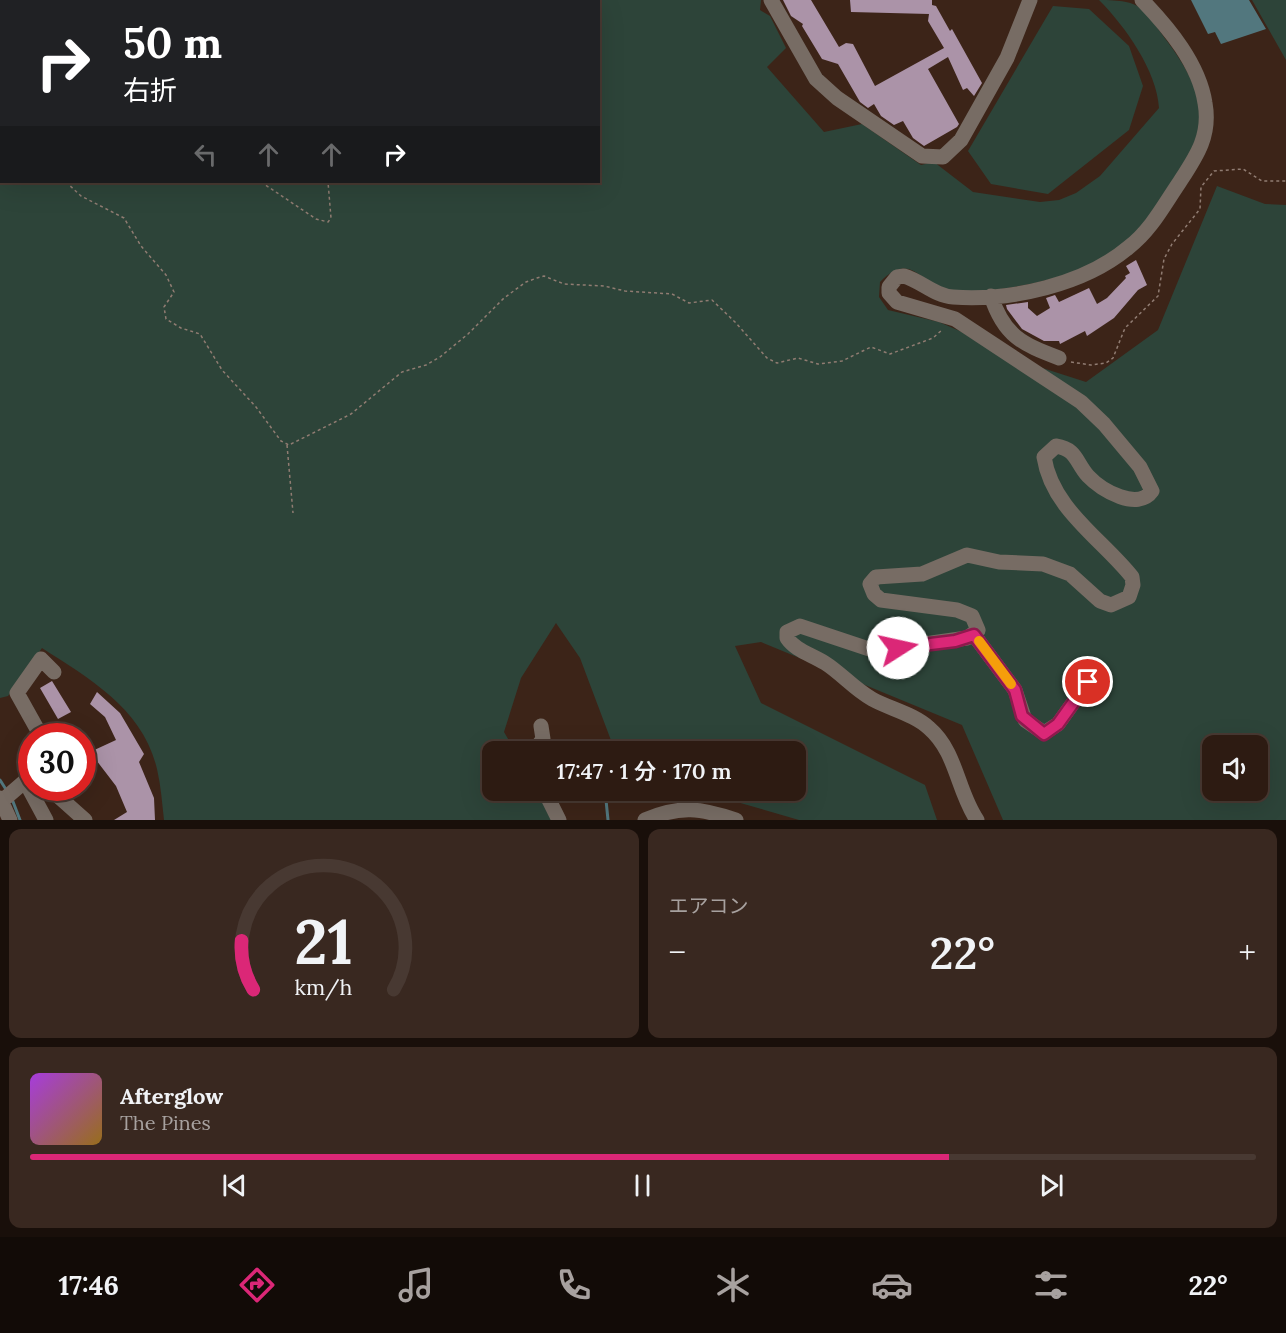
<!DOCTYPE html>
<html lang="ja">
<meta charset="utf-8">
<style>
:root{--surface:#2d1b12;--page:#392820;--text:#f1f3f6;--muted:#a7a19f;--line:#483932;--accent:#db2777}
body{margin:0;font-family:Lora,"Noto Sans JP",serif;background:var(--page);color:var(--text);height:100vh;display:flex;flex-direction:column;font-size:22px;white-space:nowrap}
*{box-sizing:border-box;margin:0}
p{font-size:20px;color:var(--muted)}
.icon{flex:none;width:33px;height:33px;fill:none;stroke:currentColor;stroke-width:2;stroke-linecap:round;stroke-linejoin:round}
.map{position:relative;height:820px;overflow:hidden}
.drawer{display:flex;flex-direction:column;gap:9px;padding:9px;background:#190f0a;flex:1}
.drawer>*{flex:none}
.hud{position:absolute;left:0px;top:0px;width:600px;height:183px;box-shadow:0 6px 24px #0002,0 0 0 2px var(--line);background:#202124;color:#fff;overflow:hidden}
.controls{position:absolute;left:1202px;top:735px;display:grid;gap:12px}
.controls a{display:grid;place-items:center;width:66px;height:66px;border-radius:12px;background:var(--surface);box-shadow:0 6px 24px #0002,0 0 0 2px var(--line);font-size:30px}
.speed{position:absolute;left:18px;top:723px;display:flex;gap:12px;font-size:30px;font-weight:700;text-align:center}
.speed>*{display:grid;place-content:center;width:78px;height:78px;border-radius:50%;background:var(--surface);box-shadow:0 6px 24px #0002,0 0 0 2px var(--line);line-height:1}
.speed .limit{border:9px solid #d22;background:#fff;color:#111}
.pin{position:absolute;display:grid;place-items:center;width:51px;height:51px;color:#fff;margin:-26px;border:3px solid #fff;border-radius:50%;box-shadow:0 2px 6px #0007}
.me{position:absolute;width:66px;margin:-33px;rotate:80deg;stroke-linejoin:round;filter:drop-shadow(0 0 4px #0008)}
.turn{display:flex;align-items:center;gap:21px;height:126px;padding:0 24px;font-size:27px}
.turn .icon{width:78px;height:78px;stroke-width:2.5}
.turn b{display:block;font-size:42px;line-height:51px}
.lanes{display:flex;align-items:center;height:57px;padding:0 24px;background:#0003;justify-content:center;gap:30px;direction:ltr}
.lanes .off{opacity:.35}
.big{font-size:45px;font-weight:600;line-height:1.1}
.drawer .card{flex:1;display:flex;flex-direction:column;justify-content:center;gap:9px;min-width:0;padding:0 21px;border-radius:12px;background:var(--page)}
.drawer .dial{align-items:center;gap:0}
.dial svg{height:156px;overflow:visible;fill:none;stroke:var(--line);stroke-width:7;stroke-linecap:round;text-anchor:middle}
.dial text{fill:var(--text);stroke:none}
.song{display:flex;align-items:center;gap:18px}
.cover{width:72px;height:72px;border-radius:9px;background:linear-gradient(135deg,hsl(280 70% 55%),hsl(40 70% 35%))}
.played{height:6px;border-radius:3px;background:linear-gradient(90deg,var(--accent) 75%,var(--line) 75%)}
.keys{display:flex;justify-content:space-around;direction:ltr}
.heat{display:flex;justify-content:space-between;align-items:center;font-size:33px;direction:ltr}
.drawer .tiles{flex:1;display:grid;gap:9px;grid-template-columns:1fr 1fr}
.card:last-child{grid-column:span 2}
.trip{position:absolute;left:482px;top:741px;width:324px;height:60px;border-radius:12px;background:var(--surface);box-shadow:0 6px 24px #0002,0 0 0 2px var(--line);font-weight:600;line-height:60px;text-align:center}
.tabs{display:flex;height:96px;justify-content:space-around;align-items:center;background:#120b07;color:var(--muted)}
.tabs .icon{width:42px;height:42px}
.tabs .selected{color:var(--accent)}
.tabs b{font-size:27px;color:var(--text)}
.map>svg:first-child{display:block}
</style>
<div class="map">
<svg width="1286" height="820" viewBox="0 0 1286 820">
<rect width="100%" height="100%" fill="#3c2418"/>
<!-- green -->
<path fill="#2d4439" fill-rule="evenodd" d="M0,0H761L760,10L770,16L786,48L767,67L824,132L862,124L921,165L934,162L973,192L1040,202L1059,200L1076,193L1100,176L1159,108C1157,71 1125,26 1099,0C1143,0 1143,8 1167,41C1183,63 1199,87 1200,115C1202,151 1157,210 1133,235C1119,250 1094,264 1076,271C1048,282 980,296 951,291C920,286 912,249 880,282L879,297L888,310L939,322L962,332L993,352L1086,382L1158,330L1217,186L1265,204L1286,205V820H1003L962,725L761,642L735,646L761,703L925,785L937,820H799L723,798L660,800L651,791L795,790V752L615,751L580,658L556,623L521,678L504,732L515,751L492,752V790L541,791L554,820H164C162,803 161,786 157,769C143,709 90,679 42,648L8,696L0,698ZM2,2H598V182H2ZM1212,746H1257V790H1212Z
M1252,0H1286V60Z
M1053,6L1089,9L1129,46L1143,86L1129,130L1048,194L991,184L968,151Z"/>
<!-- water -->
<path fill="#52777e" d="M1191,0H1249L1266,29L1221,44L1215,32L1208,34Z"/>
<g fill="none" stroke-linecap="round" stroke-linejoin="round">
<!-- stream -->
<path stroke="#52777e" stroke-width="3" d="M0,780L7,791
M605,790L608,820
M12,799L20,820"/>
</g>
<!-- building -->
<path fill="#ab93a8" d="M783,0H811L839,47L846,43L853,44L875,86L944,48L928,21L929,14L851,12L850,0H932V5L936,6L950,31L952,29L982,83L974,96L967,88L963,90L948,57L928,69L959,124L957,127L924,146L913,138L903,121L894,125L881,116L874,104L868,108L860,102L838,64L822,59L802,26L803,24L791,16Z
M1136,260L1147,285L1138,290L1114,318L1087,336L1085,331L1060,344L1059,341H1044L1022,329L1007,309L1006,305L1028,302V308L1037,316L1050,308L1046,298L1055,295L1059,302L1089,288L1097,304L1107,298L1126,278L1125,276L1130,273L1126,266Z
M52,681L71,712L58,719L40,688Z
M97,692L120,713L144,754L139,762L154,798L155,820H114L127,812L116,786L90,752L116,740L105,717L90,704Z"/>
<g fill="none" stroke-linecap="round" stroke-linejoin="round">
<!-- path -->
<path stroke="#907c72" stroke-width="1.5" stroke-dasharray="3 3" stroke-linecap="butt" d="M74,0V2
M158,0L159,2
M209,0V2
M220,0V2
M327,0L328,2
M99,2V0
M0,154L2,155
M66,182L81,196L124,218L141,246L166,275L174,292L164,307L166,319L181,328L200,334L222,370L256,407L281,441L289,445L351,414L402,372L426,365L440,357L468,334L504,298L526,282L537,278L544,276L564,284L604,286L625,291L672,294L689,303L712,300L735,322L767,358L777,363L798,358L818,364L842,361L871,347L890,354L933,338L942,330
M261,182L316,219L328,222L331,218L328,182
M1071,362L1091,365L1106,363L1113,358L1125,328L1158,296L1164,259L1172,244L1200,209L1201,187L1214,171L1243,169L1262,181H1286
M287,445L293,513"/>
<!-- minor -->
<path stroke="#776c64" stroke-width="15" d="M771,0L816,79L837,98L922,156L943,157L961,140L1007,58L1030,0
M991,296C1004,336 1022,344 1059,358
M974,635L1015,690L1025,720L1044,733L1058,724L1088,682
M41,736L17,693L41,659L54,672
M533,752L543,739L541,726
M25,781L46,820
M49,788L85,820
M544,790L559,820
M0,798L10,820
M2,801L31,776
M645,820C680,805 701,808 736,820
M977,820C957,791 957,752 929,728C914,714 890,709 872,699C854,689 841,673 825,663C811,654 796,651 787,638V632L800,626L875,651L967,638L978,630L972,616L957,610L881,600L874,594L870,584L876,577L922,574L967,555L999,562L1043,564L1070,574L1100,601L1111,605L1129,597L1133,585L1132,577C1102,539 1052,509 1044,457L1056,446C1077,449 1076,463 1088,476C1102,491 1138,511 1152,491L1140,467L1104,424L1081,402L955,319L897,302L889,293V287L897,277L904,276C921,281 935,296 953,297C1011,301 1084,285 1129,247C1151,230 1164,205 1179,183C1196,157 1211,136 1205,103C1199,64 1169,28 1142,0"/>
</g>
<g fill="none" stroke-linecap="round" stroke-linejoin="round">
<defs>
<path id="route" d="M898,648L955,641L974,635L1015,690L1022,716L1044,734L1058,724L1088,682"/>
</defs>
<!-- route casing -->
<use href="#route" stroke="#8e194d" stroke-width="15"/>
<!-- route -->
<use href="#route" stroke="#db2777" stroke-width="10"/>
<!-- slow -->
<path stroke="#f59e0b" stroke-width="10" d="M979,641L1011,684"/>
</g>
</svg>
<div class="controls">
<a><svg class="icon" aria-label="sound" viewBox="0 0 24 24"><path d="M4 9h4l5-4v14l-5-4H4zM17 9q2 3 0 6"/></svg></a>
</div>
<div class="speed"><div class="limit">30</div></div>
<div class="pin" style="left:1088px;top:682px;background:#d93025"><svg class="icon" aria-label="arrive" viewBox="0 0 24 24"><path d="M6 21V4h12l-3 4 3 4H6"/></svg></div>
<svg class="me" style="left:898px;top:648px" viewBox="-20 -20 40 40"><circle r="19" fill="#fff"/><path d="M0-13L10 11 0 6-10 11z" fill="#db2777"/></svg>
<div class="trip">17:47 · 1 分 · 170 m</div>
<div class="hud">
<div class="turn"><svg class="icon" aria-label="right" viewBox="0 0 24 24"><path d="M7 20v-9h11M14 6l5 5-5 5"/></svg><div><b>50 m</b>右折</div></div>
<div class="lanes"><svg class="icon off" aria-label="left" viewBox="0 0 24 24"><path d="M17 20v-9H6M10 6l-5 5 5 5"/></svg><svg class="icon off" aria-label="ahead" viewBox="0 0 24 24"><path d="M12 20V5M6 11l6-6 6 6"/></svg><svg class="icon off" aria-label="ahead" viewBox="0 0 24 24"><path d="M12 20V5M6 11l6-6 6 6"/></svg><svg class="icon" aria-label="right" viewBox="0 0 24 24"><path d="M7 20v-9h11M14 6l5 5-5 5"/></svg></div>
</div>
</div>
<section class="drawer">
<div class="tiles">
<div class="card dial"><svg viewBox="0 0 100 80">
<path d="M14 69A42 42 0 1 1 86 69"/>
<path d="M14 69A42 42 0 0 1 8 44" stroke="#db2777"/>
<text x="50" y="56" font-size="32" font-weight="700">21</text>
<text x="50" y="72" font-size="11">km/h</text>
</svg></div>
<div class="card"><p>エアコン</p>
<div class="heat"><a>−</a><b class="big">22°</b><a>+</a></div>
</div>
<div class="card">
<div class="song"><i class="cover"></i><div><b>Afterglow</b><p>The Pines</p></div></div>
<div class="played"></div>
<div class="keys"><svg class="icon" aria-label="previous" viewBox="0 0 24 24"><path d="M18 5L8 12l10 7zM5 5v14"/></svg><svg class="icon" aria-label="pause" viewBox="0 0 24 24"><path d="M8 5v14M16 5v14"/></svg><svg class="icon" aria-label="next" viewBox="0 0 24 24"><path d="M6 5l10 7-10 7zM19 5v14"/></svg></div>
</div>
</div>
</section>
<nav class="tabs">
<b>17:46</b>
<svg class="icon selected" aria-label="directions" viewBox="0 0 24 24"><path d="M12 3l9 9-9 9-9-9zM9 14v-3h6M13 9l2 2-2 2"/></svg>
<svg class="icon" aria-label="music" viewBox="0 0 24 24"><path d="M9 18V5l10-2v13"/><circle cx="6" cy="18" r="3"/><circle cx="16" cy="16" r="3"/></svg>
<svg class="icon" aria-label="phone" viewBox="0 0 24 24"><path d="M5 4h4l2 5-3 2q2 4 5 5l2-3 5 2v4C11 20 4 13 5 4z"/></svg>
<svg class="icon" aria-label="climate" viewBox="0 0 24 24"><path d="M12 3v18M4 7l16 10M4 17L20 7"/></svg>
<svg class="icon" aria-label="car" viewBox="0 0 24 24"><path d="M5 17H2v-5l4-1 3-4h7l3 4 3 1v5h-3M9 17h6M6 11h13"/><circle cx="7" cy="17" r="2"/><circle cx="17" cy="17" r="2"/></svg>
<svg class="icon" aria-label="filters" viewBox="0 0 24 24"><path d="M4 7h16M4 17h16"/><circle cx="9" cy="7" r="2"/><circle cx="15" cy="17" r="2"/></svg>
<b>22°</b>
</nav>
